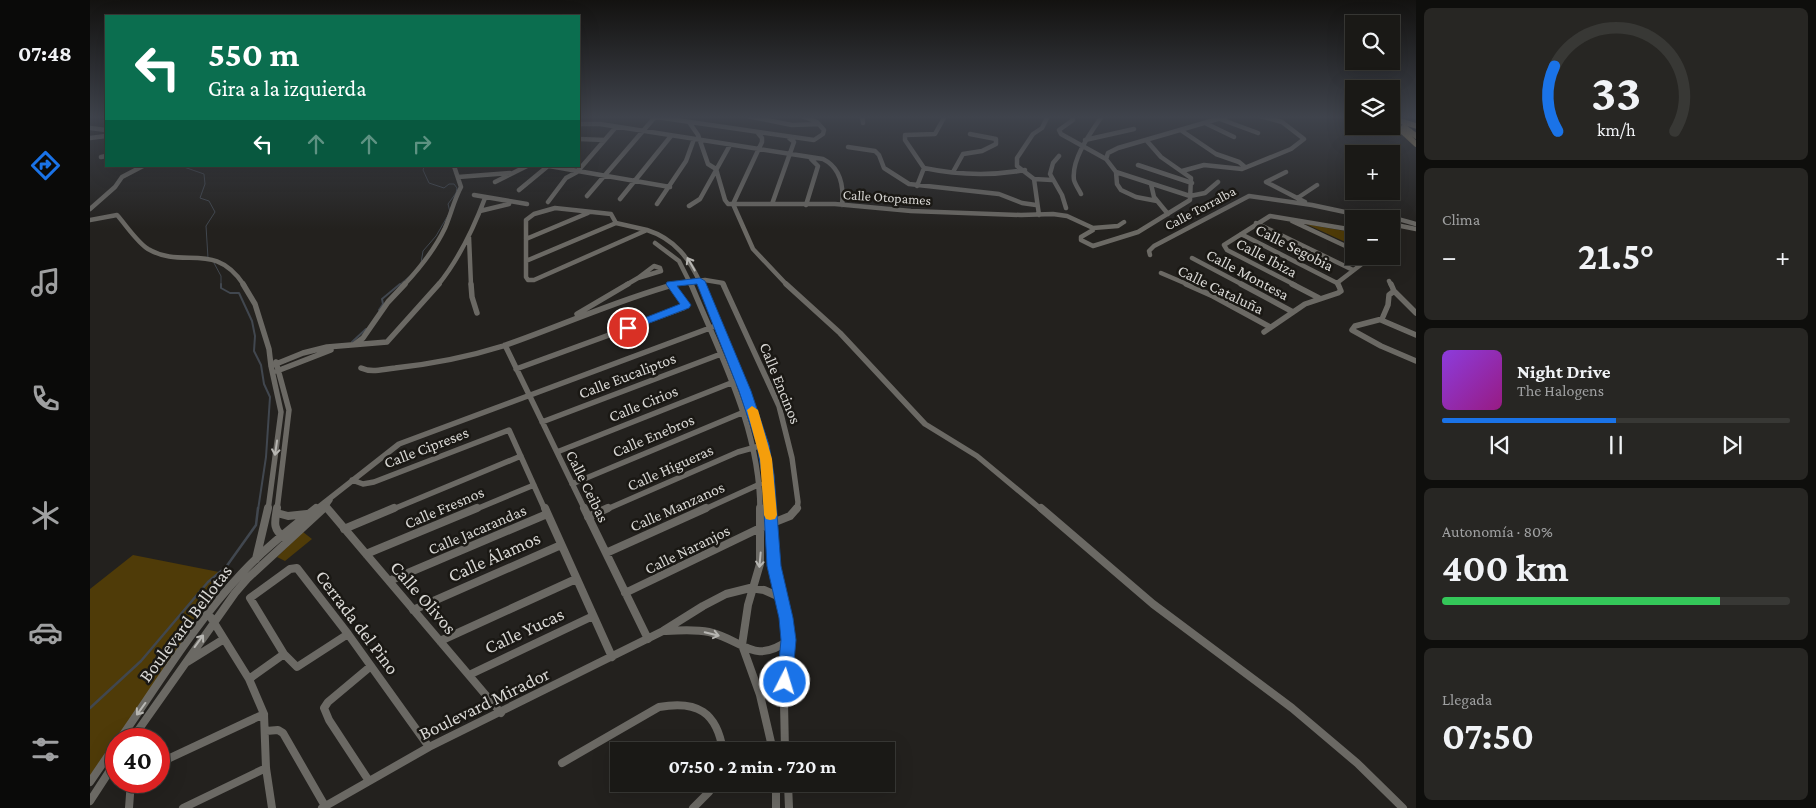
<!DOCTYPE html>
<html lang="es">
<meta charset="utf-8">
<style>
:root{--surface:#1a1916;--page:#272623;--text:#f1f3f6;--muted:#9fa0a1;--line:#383835;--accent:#1a73e8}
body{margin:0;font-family:"Crimson Pro",serif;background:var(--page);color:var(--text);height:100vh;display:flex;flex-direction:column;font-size:19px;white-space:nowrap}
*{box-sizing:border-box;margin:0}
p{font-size:16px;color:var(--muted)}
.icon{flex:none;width:28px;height:28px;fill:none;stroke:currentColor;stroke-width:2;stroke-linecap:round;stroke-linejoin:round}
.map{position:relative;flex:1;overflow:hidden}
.drawer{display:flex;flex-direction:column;gap:8px;padding:8px;background:#0e0e0c;width:400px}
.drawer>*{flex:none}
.top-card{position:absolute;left:15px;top:15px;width:475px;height:152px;border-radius:0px;box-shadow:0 5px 20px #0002,0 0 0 1px var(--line);background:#0b6e4f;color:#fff;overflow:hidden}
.tools{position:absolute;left:1255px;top:15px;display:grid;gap:10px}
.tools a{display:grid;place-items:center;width:55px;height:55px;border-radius:0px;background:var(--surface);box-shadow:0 5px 20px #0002,0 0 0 1px var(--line);font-size:25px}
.speed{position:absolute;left:15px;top:728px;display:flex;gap:10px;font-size:25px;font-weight:700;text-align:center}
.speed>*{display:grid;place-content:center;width:65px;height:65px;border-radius:50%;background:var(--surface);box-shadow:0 5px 20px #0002,0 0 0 1px var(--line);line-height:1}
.speed .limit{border:8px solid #d22;background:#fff;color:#111}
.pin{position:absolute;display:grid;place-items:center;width:42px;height:42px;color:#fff;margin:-21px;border:2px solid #fff;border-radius:50%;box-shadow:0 1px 5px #0007}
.me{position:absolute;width:55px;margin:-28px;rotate:5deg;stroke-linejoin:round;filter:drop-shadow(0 0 4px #0008)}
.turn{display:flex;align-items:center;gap:18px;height:105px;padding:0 20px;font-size:22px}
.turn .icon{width:65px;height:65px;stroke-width:2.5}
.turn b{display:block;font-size:35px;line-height:42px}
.lanes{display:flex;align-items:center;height:48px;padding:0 20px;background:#0003;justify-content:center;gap:25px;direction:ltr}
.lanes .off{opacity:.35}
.big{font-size:38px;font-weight:700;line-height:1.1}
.drawer .tile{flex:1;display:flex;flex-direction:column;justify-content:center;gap:8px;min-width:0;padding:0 18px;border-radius:8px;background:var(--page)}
.drawer .dial{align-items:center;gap:0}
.dial svg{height:130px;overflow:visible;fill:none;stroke:var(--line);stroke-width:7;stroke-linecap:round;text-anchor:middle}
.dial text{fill:var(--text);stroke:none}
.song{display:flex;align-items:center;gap:15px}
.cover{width:60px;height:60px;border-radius:8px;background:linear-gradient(135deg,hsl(270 70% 55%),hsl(310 70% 35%))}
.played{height:5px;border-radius:2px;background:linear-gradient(90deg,var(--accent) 50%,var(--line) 50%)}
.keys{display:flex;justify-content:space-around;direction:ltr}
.heat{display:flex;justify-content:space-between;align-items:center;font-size:28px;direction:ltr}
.charge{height:8px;border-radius:4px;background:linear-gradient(90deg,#34c759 80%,var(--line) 0)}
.trip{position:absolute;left:520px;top:742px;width:285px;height:50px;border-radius:0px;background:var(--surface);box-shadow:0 5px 20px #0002,0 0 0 1px var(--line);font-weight:700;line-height:50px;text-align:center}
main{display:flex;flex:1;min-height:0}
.tab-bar{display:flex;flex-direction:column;width:90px;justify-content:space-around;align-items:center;background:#0a0a09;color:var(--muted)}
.tab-bar .icon{width:35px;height:35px}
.tab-bar .current{color:var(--accent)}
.tab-bar b{font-size:22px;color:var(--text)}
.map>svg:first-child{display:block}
</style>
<main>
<nav class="tab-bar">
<b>07:48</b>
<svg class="icon current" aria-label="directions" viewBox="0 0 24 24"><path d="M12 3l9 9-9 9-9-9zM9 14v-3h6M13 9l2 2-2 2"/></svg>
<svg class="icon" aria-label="music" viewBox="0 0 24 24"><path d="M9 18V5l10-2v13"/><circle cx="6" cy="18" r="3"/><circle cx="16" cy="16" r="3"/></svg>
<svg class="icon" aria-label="phone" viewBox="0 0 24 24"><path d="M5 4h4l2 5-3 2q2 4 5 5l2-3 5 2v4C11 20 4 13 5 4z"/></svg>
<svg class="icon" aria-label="climate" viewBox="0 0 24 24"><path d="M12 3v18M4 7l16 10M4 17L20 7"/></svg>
<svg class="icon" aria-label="car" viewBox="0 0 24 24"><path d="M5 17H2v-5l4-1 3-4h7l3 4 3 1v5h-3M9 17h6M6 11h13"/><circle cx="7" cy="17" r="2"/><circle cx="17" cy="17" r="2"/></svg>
<svg class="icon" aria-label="filters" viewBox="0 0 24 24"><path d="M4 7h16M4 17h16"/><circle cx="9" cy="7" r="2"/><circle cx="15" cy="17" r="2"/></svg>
</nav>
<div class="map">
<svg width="1326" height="808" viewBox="0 0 1326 808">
<rect width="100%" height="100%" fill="#23211e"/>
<!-- green -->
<path fill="#4f3b08" d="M1216,224L1260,232L1264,237V246Z
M213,532L222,539L195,561L187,557Z
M43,555L129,572L86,656L29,739H26V742L0,780V589Z"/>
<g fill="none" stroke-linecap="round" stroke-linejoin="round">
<!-- stream-far2 -->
<path stroke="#41474f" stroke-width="1" d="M1317,116L1326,119
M91,166L114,174L115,184L110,198L119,201L125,212L116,226L118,258
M124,263L131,276V285
M331,263L333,251L346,236L360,212L358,204L366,193L367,188L364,184H359L354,188L339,183L333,170L334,167
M309,285L321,275"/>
<!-- stream-far1 -->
<path stroke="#41474f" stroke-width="2" d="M131,284V288L140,293H149L162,321L165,336L164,351L171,365L174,384L180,397L176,457L168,510
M289,310L293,304L292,299L310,284
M262,342L276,329"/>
<!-- stream -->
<path stroke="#41474f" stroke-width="2.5" d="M0,708L51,661L118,582L136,567L166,525L168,508"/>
<!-- minor-far2 -->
<path stroke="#6b6964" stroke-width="4.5" d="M559,116L724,140L733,134L734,130L727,122L712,116
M657,116L702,125L729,124
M772,116L773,123
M855,116L845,134L815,135V140L834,168C868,175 901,176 935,170
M982,116L983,120L969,130L971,134L1016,159
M1130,119L1168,133
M599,122L608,135L618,164L626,169L635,200L638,204H745L821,211L931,215L963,214L977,216L1003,228
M489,124H510L733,159C751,168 754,186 752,205
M1117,124L1144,137
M0,128L16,130
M1092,131L1126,154L1149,162L1155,167
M0,138L16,136
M489,139L515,140
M995,140L1044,129
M758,147L785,151L789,155L794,168L819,184L909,194L932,203L946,205
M969,156L963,163L960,174L972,195L976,208
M11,157L16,156
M1048,165L1102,183
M459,166L580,187
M1092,171L1114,165L1152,169L1201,149L1214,139L1192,122L1170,116
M863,172L873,154L892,151L906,144V139L880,134
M1026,172L1100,196L1115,193L1128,182
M1196,172L1176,182L1215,202
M368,177L420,173
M944,179L962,180
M405,182L437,166
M1061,184L1064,197L1078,214
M827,186L834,168
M429,190L458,166
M991,194C989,190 985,184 984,180C981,159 1001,132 1012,116
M384,195L437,204
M497,196L565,117
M1209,197L1227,185
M530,199L581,136
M1067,201L1046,197L1031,190L1027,184L1026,172L1016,159L1018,153L1028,148L1138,116
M458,202L476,178L487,172L526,127
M567,204L596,161L604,139
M643,204L663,249L697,285
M643,204L672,142V138L668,133
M682,204L704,142L699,138
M716,205L728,166L721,159
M599,206L610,199L640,145
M465,208L521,214L526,223L557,230L444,280H438L436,277V220L444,214Z
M0,209L25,187L32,177L53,166
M390,211L419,204
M949,215L944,179L927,166V158L943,134L952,128L958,116
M0,220L27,215C36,225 47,242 58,249C94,270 124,240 154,285
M1202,221L1264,250
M1034,222L1028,226L1003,228V230L991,237V240L1003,246L1048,232L1100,200L1101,178L1071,157L1057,141
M1166,223L1263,270
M1301,224L1326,229
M557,230C585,239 600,259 611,285
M1260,230L1259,219C1281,209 1304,218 1326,224
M1151,234L1247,283
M379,237L381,285
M436,239L498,213
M565,243L589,261L601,285
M1060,255L1059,251L1064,246L1159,196L1222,205L1269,215L1274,219
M1102,258L1153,285
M436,261L526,223
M564,266L570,268L571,271L548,278Z
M1071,273L1099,285
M1299,281L1301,285
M314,285C328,270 346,247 355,228C361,214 364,200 371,187L364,166
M348,285C369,259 383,230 395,198
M536,285L548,278
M581,285L615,280L633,283L634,285
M1205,285L1137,250L1134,245L1180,216L1264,230
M1248,285L1247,283L1277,260V256"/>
<!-- minor-far1 -->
<path stroke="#6b6964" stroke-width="5.5" d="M153,284L165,304L179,349L181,366L191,412L178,510
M381,284L382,297L387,313
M601,284C631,357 670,429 670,510
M610,284L670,432L676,459L680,510
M633,284L689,406L702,458L708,502L707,510
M696,284L750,333L835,424L887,456L952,510
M1096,284L1123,296L1180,327
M1151,284L1203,312
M1202,284L1229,298
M1301,284L1304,291L1326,313
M1304,291L1299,295L1298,305L1292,319L1265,326L1262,330L1291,346L1326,361
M487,314L538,284
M1291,320L1326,335
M1174,332L1215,304L1248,293L1251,291L1248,284
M265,344L273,338L298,302L315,284
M415,345L495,510
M186,362L199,410L187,510
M181,366L213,353L237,347L297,342L349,284
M271,368C282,373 293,369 305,368C341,364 378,357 413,346C471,326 527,300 586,284
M426,369L593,308L596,305L595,302L581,284
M187,371L241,350
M452,422L631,354
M467,452L646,381
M262,480L273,484L284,482L419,430L455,510
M482,484L654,412
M234,505L238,510
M225,510L309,444L628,325
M233,510L240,500
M301,510L431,456
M384,510L444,485
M515,510L648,452L673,445
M613,510L670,484"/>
<!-- minor -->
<path stroke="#6b6964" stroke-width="8" d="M187,508C185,522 182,528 194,538
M237,508L411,713
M455,508L522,657
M494,508L558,639
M670,508V564L658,605L652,645L670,695L683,751
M680,508L684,566L699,640L694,702L695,751
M951,508L1063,604L1202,708L1267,763L1313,808
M187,513L198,516L217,514
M498,517L518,508
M254,529L304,508
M516,553L616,508
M276,554L387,508
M166,559L178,508
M207,568L258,634L207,667L194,654L160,598L200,569Z
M299,581L457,514
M535,593L670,528L700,516L707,508
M323,610L471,545
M118,613L159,679L174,714L176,768L182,808
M576,631C590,630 605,629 619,632C654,640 663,666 699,640
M258,634L339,747
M350,641L486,579
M97,662L134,639
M379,675L503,616
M159,679L194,654
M176,731L188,730L193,733L235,806
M30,739C69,683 105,623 152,573C174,549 200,529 226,508
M42,739L145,593L158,578L234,508
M69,763L174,714
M472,763L569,707C607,700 627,712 633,751
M279,781L239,720L234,708L238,702L281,666
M0,782L26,744
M686,784V808
M698,784L699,808
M0,801L26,761
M39,808L41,781
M93,808L176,768
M232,808L339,747L573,631L613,606L636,594L660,588L674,590L692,598
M603,808L619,792L624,784"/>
<!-- major -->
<path stroke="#9e895e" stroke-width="5.5" d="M1301,118L1326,126
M1301,121L1326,144
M1314,127L1326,136"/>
</g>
<!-- one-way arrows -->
<defs><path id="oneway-shaft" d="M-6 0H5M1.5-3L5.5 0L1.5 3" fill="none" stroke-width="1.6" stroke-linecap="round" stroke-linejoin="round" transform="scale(1.25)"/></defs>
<g stroke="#b7b6b2">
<use href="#oneway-shaft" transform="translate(601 264) rotate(-120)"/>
<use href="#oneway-shaft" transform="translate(186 448) rotate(98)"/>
<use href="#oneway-shaft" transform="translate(670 560) rotate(95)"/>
<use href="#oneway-shaft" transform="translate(622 634) rotate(14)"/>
<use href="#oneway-shaft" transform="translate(109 641) rotate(-54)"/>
<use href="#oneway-shaft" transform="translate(51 709) rotate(126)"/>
</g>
<!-- sky -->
<linearGradient id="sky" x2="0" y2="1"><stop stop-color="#131210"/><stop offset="0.51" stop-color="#3f434c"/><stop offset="1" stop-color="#3f434c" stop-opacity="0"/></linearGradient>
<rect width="1326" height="229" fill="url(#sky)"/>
<!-- route -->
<path fill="#1a73e8" stroke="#114b97" d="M610,278L615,281L661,391L679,445L684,475L691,566L703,618L706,640L702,682L700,687L695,689L689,687L687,682L691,640L689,618L677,566L672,475L667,445L649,391L607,284L587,286L601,305L599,308L541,330L538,331L533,328L534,326L590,304L576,284L577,282Z"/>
<!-- slow -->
<path fill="#f59e0b" d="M662,406L668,410L682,459L687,515L685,519L680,520L676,519L674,515L670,459L657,410Z"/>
<g text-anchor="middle" stroke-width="5" stroke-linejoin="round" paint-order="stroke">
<!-- far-street labels -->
<g font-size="14" fill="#d8d7d4" stroke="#1a1814">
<text transform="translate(797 197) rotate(4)" y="5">Calle Otopames</text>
<text transform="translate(1110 208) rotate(-28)" y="5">Calle Torralba</text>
</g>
<!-- street labels -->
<g font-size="16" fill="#d8d7d4" stroke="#1a1814">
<text transform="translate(1205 247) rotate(27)" y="6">Calle Segobia</text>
<text transform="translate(1177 257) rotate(28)" y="6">Calle Ibiza</text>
<text transform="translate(1158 274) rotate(28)" y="6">Calle Montesa</text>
<text transform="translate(1131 289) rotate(26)" y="6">Calle Cataluña</text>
<text transform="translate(537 375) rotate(-21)" y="6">Calle Eucaliptos</text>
<text transform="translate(691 383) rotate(68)" y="6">Calle Encinos</text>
<text transform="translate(553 403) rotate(-22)" y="6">Calle Cirios</text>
<text transform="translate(563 435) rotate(-23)" y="6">Calle Enebros</text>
<text transform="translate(336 447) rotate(-21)" y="6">Calle Cipreses</text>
<text transform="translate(580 467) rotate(-24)" y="6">Calle Higueras</text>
<text transform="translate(498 486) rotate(64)" y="6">Calle Ceibas</text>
<text transform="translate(587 506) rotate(-24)" y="6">Calle Manzanos</text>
<text transform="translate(354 507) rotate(-23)" y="6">Calle Fresnos</text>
<text transform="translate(387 529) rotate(-23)" y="6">Calle Jacarandas</text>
<text transform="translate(597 549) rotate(-26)" y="6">Calle Naranjos</text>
</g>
<!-- near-street labels -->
<g font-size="19" fill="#d8d7d4" stroke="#1a1814">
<text transform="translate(404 556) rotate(-24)" y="7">Calle Álamos</text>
<text transform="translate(334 597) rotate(49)" y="7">Calle Olivos</text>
<text transform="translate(268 622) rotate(53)" y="7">Cerrada del Pino</text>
<text transform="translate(95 623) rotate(-53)" y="7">Boulevard Bellotas</text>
<text transform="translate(434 630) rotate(-25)" y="7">Calle Yucas</text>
<text transform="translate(394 703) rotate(-26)" y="7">Boulevard Mirador</text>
</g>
</g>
</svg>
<div class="tools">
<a><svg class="icon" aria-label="search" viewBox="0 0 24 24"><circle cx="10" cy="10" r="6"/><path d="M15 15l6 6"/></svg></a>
<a><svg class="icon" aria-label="layers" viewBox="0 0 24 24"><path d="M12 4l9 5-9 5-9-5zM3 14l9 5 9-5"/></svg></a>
<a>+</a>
<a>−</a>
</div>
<div class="speed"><div class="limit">40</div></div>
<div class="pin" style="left:538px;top:328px;background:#d93025"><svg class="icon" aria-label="arrive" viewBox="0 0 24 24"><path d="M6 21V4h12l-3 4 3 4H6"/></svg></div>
<svg class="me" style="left:695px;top:682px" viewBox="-20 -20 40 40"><circle r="17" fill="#1a73e8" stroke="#fff" stroke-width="3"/><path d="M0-11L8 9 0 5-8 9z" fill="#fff"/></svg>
<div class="trip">07:50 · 2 min · 720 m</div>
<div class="top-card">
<div class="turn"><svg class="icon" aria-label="left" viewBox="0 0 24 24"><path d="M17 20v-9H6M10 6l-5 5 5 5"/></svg><div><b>550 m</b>Gira a la izquierda</div></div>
<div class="lanes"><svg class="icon" aria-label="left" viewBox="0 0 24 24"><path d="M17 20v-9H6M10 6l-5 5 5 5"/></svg><svg class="icon off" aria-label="ahead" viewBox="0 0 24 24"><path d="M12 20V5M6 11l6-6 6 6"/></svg><svg class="icon off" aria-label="ahead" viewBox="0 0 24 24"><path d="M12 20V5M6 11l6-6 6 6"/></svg><svg class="icon off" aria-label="right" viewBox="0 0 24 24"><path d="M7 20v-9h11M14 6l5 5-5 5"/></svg></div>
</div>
</div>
<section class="drawer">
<div class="tile dial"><svg viewBox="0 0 100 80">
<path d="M14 69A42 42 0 1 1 86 69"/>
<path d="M14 69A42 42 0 0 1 12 29" stroke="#1a73e8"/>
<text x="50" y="56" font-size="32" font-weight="700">33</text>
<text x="50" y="72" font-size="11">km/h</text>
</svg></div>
<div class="tile"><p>Clima</p>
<div class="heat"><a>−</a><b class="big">21.5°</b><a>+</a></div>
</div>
<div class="tile">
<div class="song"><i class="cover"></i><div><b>Night Drive</b><p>The Halogens</p></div></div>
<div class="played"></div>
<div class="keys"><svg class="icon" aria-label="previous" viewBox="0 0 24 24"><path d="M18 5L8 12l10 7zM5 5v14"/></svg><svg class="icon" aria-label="pause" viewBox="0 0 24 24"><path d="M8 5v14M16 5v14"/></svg><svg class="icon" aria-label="next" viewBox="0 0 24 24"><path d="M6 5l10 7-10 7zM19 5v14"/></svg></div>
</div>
<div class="tile"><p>Autonomía · 80%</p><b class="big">400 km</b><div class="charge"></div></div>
<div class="tile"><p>Llegada</p><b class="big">07:50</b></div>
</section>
</main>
